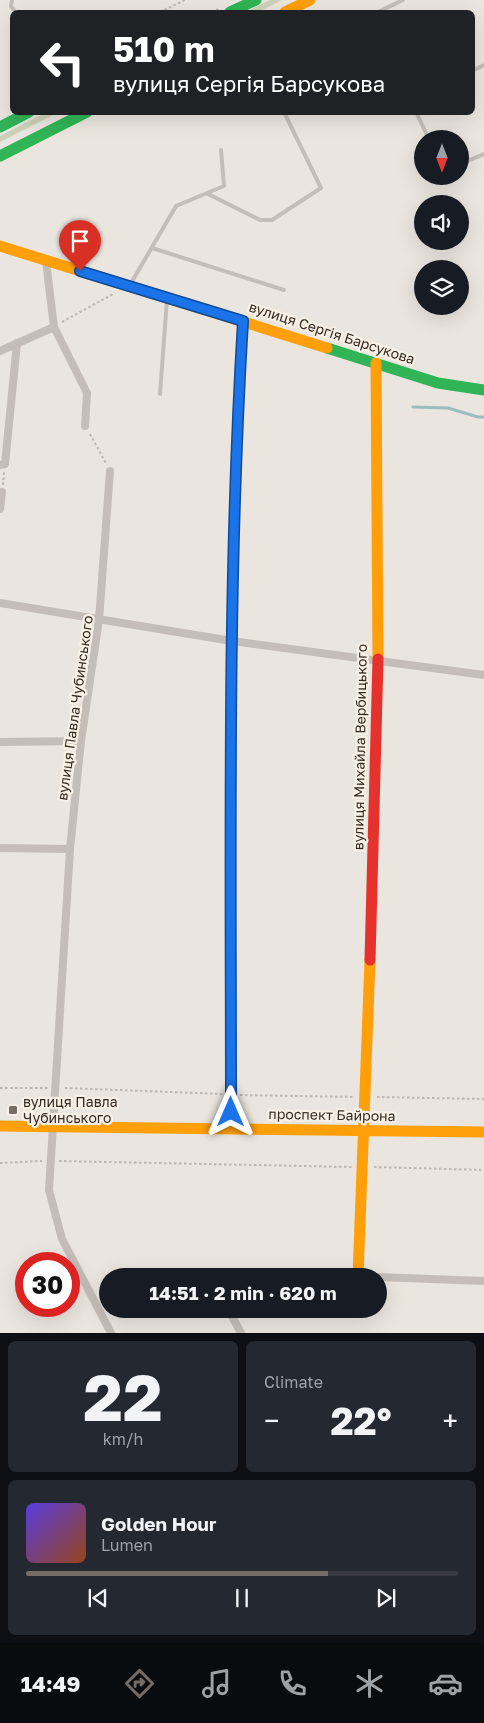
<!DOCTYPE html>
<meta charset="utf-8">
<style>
:root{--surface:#171b24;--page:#242831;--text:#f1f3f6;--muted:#9ea1a6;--line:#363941;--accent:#756c67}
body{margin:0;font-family:"Golos Text",sans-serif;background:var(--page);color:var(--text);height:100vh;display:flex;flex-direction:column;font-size:19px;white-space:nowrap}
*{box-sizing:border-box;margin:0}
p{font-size:16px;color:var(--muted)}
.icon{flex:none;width:28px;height:28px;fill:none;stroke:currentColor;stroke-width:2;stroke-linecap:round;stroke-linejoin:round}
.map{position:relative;height:1333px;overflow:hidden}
.sheet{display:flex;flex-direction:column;gap:8px;padding:8px;background:#0d0f14;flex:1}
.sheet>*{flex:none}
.guide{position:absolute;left:10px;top:10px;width:465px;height:105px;border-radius:8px;box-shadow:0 5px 20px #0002;background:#202124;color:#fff;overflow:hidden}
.needle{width:32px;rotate:180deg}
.fabs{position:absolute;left:414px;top:130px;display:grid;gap:10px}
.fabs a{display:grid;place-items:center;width:55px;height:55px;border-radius:50%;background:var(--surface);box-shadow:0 5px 20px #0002;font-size:25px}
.speed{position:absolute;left:15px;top:1252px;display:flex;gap:10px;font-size:25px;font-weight:700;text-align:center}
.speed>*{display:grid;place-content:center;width:65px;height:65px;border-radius:50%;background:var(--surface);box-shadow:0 5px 20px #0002;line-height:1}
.speed .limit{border:8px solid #d22;background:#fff;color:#111}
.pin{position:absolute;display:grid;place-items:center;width:42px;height:42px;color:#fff;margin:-51px -21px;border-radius:50% 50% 50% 0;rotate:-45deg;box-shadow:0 0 5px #0007}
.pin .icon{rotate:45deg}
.me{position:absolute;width:55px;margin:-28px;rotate:0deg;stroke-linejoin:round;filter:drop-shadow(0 0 4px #0008)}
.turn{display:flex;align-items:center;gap:18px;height:105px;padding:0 20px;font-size:22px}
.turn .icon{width:65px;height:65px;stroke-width:2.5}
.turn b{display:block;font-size:35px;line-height:42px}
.big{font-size:38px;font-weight:700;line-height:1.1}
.sheet .widget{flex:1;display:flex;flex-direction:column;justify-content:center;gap:8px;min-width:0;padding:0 18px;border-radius:8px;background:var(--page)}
.sheet .dial{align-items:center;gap:0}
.dial b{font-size:65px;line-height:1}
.song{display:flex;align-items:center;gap:15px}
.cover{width:60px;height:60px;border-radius:8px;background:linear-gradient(135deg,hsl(250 70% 55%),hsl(20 70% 35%))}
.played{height:5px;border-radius:2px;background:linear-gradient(90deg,var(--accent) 70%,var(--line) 70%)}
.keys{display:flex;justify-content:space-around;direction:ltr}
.heat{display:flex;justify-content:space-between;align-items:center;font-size:28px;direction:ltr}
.sheet .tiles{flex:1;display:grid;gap:8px;grid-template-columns:1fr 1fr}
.widget:last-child{grid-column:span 2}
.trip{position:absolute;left:99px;top:1268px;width:288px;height:50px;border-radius:25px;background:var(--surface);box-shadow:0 5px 20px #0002;font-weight:700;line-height:50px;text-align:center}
.tabs{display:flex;height:80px;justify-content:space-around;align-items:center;background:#090b0e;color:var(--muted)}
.tabs .icon{width:35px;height:35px}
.tabs .current{color:var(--accent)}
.tabs b{font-size:22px;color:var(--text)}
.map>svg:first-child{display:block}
</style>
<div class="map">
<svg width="484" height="1333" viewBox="0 0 484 1333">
<rect width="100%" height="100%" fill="#ebe5df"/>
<!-- green -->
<path fill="#ccd1b8" d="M270,0H282L258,12H246Z
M45,113H57L0,142V136Z"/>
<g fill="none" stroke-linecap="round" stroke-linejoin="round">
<!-- stream -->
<path stroke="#9abdbd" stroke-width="3" d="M413,407L448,408L478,417H484"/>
<!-- path -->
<path stroke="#beb6b0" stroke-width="2" stroke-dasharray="2.5 2.5" stroke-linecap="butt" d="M160,12L185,0
M212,12L218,9
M62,322L115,293
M90,434L107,465
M3,485L4,472
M0,1088H48
M65,1088L223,1094
M240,1095L355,1097
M377,1097L484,1099
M59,1161L352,1167
M0,1163L42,1161
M374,1167L484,1170"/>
<!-- lane -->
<path stroke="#c5beb8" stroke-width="4" d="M12,0L11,6L15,12
M378,12L403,0
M472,71L484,65
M416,112L429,139
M460,164L484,154
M208,194L260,220H272L321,188L284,112
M152,248L284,290
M130,285L176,206L224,186L221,150
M160,394L167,299"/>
<!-- street -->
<path stroke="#c5beb8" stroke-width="8" d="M46,261L54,327L87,393L85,426
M0,351L54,327
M0,465L5,464L17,343
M110,471L99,620L81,741L70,849L49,1190L62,1239L111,1333
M0,509L2,492
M0,603L232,641L484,675
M0,742L81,741
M0,848L70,849
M231,1129C231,860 227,590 243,321
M378,1277L484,1281
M228,1309L241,1333"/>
<!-- fast -->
<path stroke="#30b455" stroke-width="11" d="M230,12L256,0
M0,127L29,112
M0,156L87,112
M327,348L438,383L484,390"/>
<!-- slow -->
<path stroke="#ff9f0a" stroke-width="11" d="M285,12L310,0
M0,246L327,348
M376,363L378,659
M0,1126L484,1132
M358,1276L370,960"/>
<!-- jam -->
<path stroke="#e5322d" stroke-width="11" d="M370,960L378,659"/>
</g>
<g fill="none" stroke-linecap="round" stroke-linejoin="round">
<defs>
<path id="route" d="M80,271L243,321C227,584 231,848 231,1112"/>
</defs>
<!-- route casing -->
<use href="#route" stroke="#114b97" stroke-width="12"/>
<!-- route -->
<use href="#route" stroke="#1a73e8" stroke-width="9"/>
</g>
<!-- markers -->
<rect fill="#756c67" stroke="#f9f0e5" stroke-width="2" x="8" y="1105" width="10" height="10" rx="2.5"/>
<g text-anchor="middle" stroke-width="4.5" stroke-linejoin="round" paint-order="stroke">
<!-- street labels -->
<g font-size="14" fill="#352b26" stroke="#f9f0e5">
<text transform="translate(332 333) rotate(18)" y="5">вулиця Сергія Барсукова</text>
<text transform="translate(75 708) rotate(-82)" y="5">вулиця Павла Чубинського</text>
<text transform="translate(360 747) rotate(-89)" y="5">вулиця Михайла Вербицького</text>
<text transform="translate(332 1115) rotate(1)" y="5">проспект Байрона</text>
</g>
<!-- poi labels -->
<g font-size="14" fill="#352b26" stroke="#f9f0e5" text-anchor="start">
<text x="23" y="1107">вулиця Павла<tspan x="23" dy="16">Чубинського</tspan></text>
</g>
</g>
</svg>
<div class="fabs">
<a><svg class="needle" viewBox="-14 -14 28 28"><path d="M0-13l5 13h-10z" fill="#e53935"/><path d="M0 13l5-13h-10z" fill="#9ea1a6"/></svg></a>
<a><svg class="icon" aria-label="sound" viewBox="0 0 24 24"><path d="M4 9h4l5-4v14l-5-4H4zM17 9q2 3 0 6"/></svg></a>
<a><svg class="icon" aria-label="layers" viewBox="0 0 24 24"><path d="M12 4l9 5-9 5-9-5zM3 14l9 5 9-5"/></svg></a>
</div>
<div class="speed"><div class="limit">30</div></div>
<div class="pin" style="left:80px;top:271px;background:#d93025"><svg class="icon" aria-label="arrive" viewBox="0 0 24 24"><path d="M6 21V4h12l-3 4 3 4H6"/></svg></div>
<svg class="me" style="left:231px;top:1112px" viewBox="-20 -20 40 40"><path d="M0-17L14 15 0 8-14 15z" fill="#1a73e8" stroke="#fff" stroke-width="4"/></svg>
<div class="trip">14:51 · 2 min · 620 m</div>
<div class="guide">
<div class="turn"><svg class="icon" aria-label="left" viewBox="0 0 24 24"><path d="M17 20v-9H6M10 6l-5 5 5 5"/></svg><div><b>510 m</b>вулиця Сергія Барсукова</div></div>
</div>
</div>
<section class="sheet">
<div class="tiles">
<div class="widget dial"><b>22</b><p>km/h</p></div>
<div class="widget"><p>Climate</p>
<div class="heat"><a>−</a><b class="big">22°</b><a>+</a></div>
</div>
<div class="widget">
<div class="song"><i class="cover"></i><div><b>Golden Hour</b><p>Lumen</p></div></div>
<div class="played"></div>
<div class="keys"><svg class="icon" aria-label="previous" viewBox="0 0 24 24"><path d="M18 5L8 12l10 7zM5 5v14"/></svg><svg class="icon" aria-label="pause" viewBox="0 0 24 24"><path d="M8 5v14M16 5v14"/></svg><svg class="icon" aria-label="next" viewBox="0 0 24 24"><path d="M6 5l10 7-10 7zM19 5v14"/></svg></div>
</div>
</div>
</section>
<nav class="tabs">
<b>14:49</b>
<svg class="icon current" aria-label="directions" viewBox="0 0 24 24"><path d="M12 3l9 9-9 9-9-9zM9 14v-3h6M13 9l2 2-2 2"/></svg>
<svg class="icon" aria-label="music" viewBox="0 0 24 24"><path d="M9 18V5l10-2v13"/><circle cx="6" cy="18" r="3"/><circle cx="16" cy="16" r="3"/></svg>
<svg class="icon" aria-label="phone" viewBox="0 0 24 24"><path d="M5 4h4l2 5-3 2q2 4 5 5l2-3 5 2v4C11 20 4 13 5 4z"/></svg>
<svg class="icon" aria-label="climate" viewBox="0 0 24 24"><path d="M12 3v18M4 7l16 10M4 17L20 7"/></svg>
<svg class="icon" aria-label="car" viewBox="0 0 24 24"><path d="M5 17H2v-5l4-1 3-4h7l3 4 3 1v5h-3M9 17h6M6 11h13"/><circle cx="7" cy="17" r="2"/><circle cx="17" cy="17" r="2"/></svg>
</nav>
